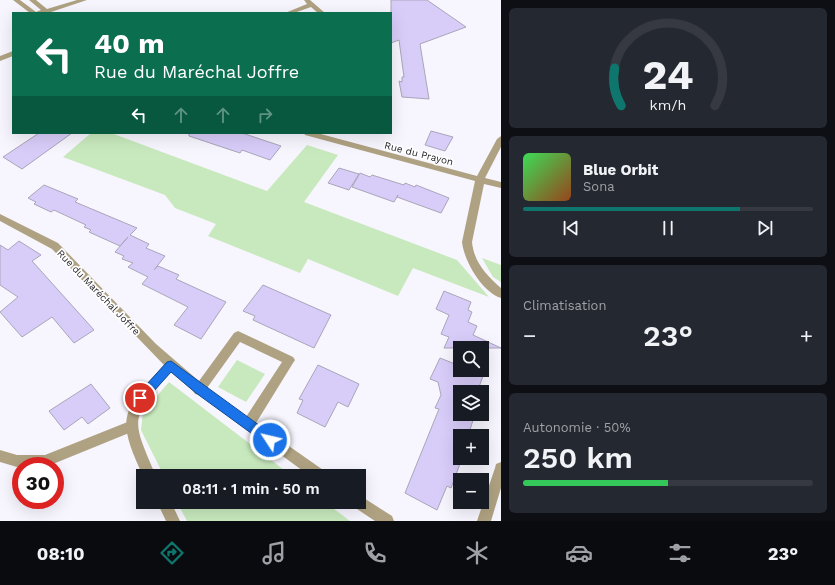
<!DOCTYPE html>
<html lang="fr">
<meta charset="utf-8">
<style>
:root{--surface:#171b24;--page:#242831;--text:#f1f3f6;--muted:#9ea1a6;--line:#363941;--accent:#0f766e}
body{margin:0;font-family:"Work Sans",sans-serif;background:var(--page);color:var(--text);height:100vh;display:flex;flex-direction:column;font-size:15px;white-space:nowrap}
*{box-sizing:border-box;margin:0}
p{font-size:13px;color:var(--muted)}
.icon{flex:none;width:22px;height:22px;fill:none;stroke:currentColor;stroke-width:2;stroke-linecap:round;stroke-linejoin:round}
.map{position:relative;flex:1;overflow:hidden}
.side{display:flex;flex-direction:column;gap:8px;padding:8px;background:#0d0f14;width:334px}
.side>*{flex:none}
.guide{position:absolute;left:12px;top:12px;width:380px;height:122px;border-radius:0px;box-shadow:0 4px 16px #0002;background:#0b6e4f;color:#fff;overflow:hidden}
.fabs{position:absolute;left:453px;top:341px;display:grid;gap:8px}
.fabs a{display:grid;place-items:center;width:36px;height:36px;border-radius:0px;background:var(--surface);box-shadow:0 4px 16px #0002;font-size:20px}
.speed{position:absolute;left:12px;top:457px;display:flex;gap:8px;font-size:20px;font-weight:700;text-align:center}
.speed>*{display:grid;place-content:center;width:52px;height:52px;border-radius:50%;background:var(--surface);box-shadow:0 4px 16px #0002;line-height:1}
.speed .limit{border:6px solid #d22;background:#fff;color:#111}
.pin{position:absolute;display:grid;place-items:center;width:34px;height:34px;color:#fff;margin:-17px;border:2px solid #fff;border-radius:50%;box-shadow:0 1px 4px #0007}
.me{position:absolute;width:44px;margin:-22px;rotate:305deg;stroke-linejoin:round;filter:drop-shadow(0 0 3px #0008)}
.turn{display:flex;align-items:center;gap:14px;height:84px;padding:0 16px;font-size:18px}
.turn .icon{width:52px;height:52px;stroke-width:2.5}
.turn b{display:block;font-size:28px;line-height:34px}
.lanes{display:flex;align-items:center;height:38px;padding:0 16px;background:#0003;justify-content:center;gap:20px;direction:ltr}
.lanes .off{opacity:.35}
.big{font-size:30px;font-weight:600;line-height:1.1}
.side .widget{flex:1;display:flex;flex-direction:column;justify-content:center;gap:6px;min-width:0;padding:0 14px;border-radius:6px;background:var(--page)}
.side .dial{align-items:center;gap:0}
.dial svg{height:104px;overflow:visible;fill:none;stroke:var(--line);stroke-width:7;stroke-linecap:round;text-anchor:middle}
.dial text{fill:var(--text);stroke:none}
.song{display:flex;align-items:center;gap:12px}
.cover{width:48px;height:48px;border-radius:6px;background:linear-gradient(135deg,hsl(130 70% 55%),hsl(20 70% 35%))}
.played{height:4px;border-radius:2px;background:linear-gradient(90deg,var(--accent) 75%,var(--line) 75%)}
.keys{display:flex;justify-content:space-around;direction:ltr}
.heat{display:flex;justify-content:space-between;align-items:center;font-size:22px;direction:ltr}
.charge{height:6px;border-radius:3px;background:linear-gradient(90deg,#34c759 50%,var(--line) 0)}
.trip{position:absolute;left:136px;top:469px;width:230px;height:40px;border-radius:0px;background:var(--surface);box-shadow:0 4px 16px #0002;font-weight:600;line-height:40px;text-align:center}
.dock{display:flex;height:64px;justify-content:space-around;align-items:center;background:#090b0e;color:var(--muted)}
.dock .icon{width:28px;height:28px}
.dock .current{color:var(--accent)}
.dock b{font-size:18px;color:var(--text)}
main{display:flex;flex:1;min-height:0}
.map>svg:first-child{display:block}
</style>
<main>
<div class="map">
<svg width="501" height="521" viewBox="0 0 501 521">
<rect width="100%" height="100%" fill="#f7f5fd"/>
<!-- green -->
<path fill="#c8e9bd" d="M91,133H111L267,191L307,145L338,155L304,202L457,260L489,297L413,268L398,296L308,259L300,273L208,236L216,224L175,208L165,195L63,157Z
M482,258L501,265V282L493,277Z
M237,360L265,374L246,402L218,387Z
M169,382L292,476H164L141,430L143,412Z
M177,502H325L350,521H187Z"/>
<!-- building -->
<path fill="#d8cdf9" stroke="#aaa5b9" d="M391,0H427L466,27L420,44L429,99L402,97L399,81L402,82V77H404L399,40L391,43Z
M431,131L453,137L445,151L425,145Z
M39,133H72L22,169L3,157Z
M189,133H242L281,146L270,160L242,150L240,153L189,136Z
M339,168L359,174L349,190L328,183Z
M360,173L370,177L372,175L404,185L405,183L415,187L416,185L449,198L441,213L397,197L398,195L394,202L352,187Z
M44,185L78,199L75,202L137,228L130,235L149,244L146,248L165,256L154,270L158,266L179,275L176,279L226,302L201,339L174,325L188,307L142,284L148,277L128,267L133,263L122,259L124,256L115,252L128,237L120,246L89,232L91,230L84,227L86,225L54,210L51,212L34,204L36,202L28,198Z
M19,241L41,255L32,261L94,330L74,343L52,317L22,337L0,312L18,297L0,285V245L8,250Z
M263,285L331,315L314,348L253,320L255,316L243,311Z
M444,291L471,302L468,310L472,312L468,322L477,326L473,335L501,348H444L449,337L441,334L449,315L436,309Z
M440,358L460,366V370H469L483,376L479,387L483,389L482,393L460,392V414H475L468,436H460L461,461L451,488L447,486L437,510L405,493L439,409L435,408L441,395L438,382L430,379Z
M318,365L359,384L348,407L338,402L325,427L297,413L303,400L299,399Z
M91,384L110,408L88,424L82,417L64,430L49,411Z"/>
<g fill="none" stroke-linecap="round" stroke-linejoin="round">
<!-- lane -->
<path fill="#afa282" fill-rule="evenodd" d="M130,421L134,423L136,427L134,431L48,466L17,467L0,462V450L17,455H45Z"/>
<!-- street -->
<path fill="#afa282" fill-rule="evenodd" d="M13,0H20L36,12L41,10L29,0H36L47,9L77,0H87L51,12L52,13H30Z
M304,0H310L325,13H318L311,7L294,13H285L307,4Z
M13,51V56L0,61V56Z
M304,133H317L477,176L497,139L501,136V147L485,178L501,182V188L484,184L472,242C474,262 486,275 501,288V298C482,292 464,261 462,242L475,181L305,135Z
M0,214L58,243L156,344L199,381L234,333L238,331L293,357L295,360L293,363L256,423L326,472L327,476H310L199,395L195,394L193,391L171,372C128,420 132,419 156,476H143C116,418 121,411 164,365L52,249L0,221ZM240,342L282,362L246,417L207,388Z
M501,462V488L491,521H477L495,468L496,464Z
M359,495L392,516L394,521H375L354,507L352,502H359Z
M157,502H171L180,521H166Z"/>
</g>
<!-- route -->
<path fill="#1a73e8" stroke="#114b97" d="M171,361L274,436L275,440L274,444L270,445L266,444L196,393L171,372L144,402L140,403L137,402L135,398L137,395L167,362Z"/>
<g text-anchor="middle" stroke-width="3.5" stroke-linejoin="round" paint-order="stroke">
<!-- street labels -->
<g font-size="10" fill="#25232a" stroke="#fff">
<text transform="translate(419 153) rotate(14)" y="4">Rue du Prayon</text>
<text transform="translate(99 292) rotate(46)" y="4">Rue du Maréchal Joffre</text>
</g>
</g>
</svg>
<div class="fabs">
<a><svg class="icon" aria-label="search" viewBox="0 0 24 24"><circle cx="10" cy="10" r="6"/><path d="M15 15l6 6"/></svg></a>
<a><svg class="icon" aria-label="layers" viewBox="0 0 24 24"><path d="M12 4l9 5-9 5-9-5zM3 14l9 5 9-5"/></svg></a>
<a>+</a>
<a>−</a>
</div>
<div class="speed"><div class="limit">30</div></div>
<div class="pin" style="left:140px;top:398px;background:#d93025"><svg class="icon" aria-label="arrive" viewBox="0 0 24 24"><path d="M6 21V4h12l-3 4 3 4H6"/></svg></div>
<svg class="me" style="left:270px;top:440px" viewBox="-20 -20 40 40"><circle r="17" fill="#1a73e8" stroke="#fff" stroke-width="3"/><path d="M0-11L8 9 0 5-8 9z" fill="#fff"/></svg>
<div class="trip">08:11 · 1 min · 50 m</div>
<div class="guide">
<div class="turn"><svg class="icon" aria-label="left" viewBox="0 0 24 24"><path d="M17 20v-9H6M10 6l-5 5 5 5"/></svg><div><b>40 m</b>Rue du Maréchal Joffre</div></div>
<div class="lanes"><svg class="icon" aria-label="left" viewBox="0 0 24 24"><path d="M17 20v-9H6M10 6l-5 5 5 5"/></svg><svg class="icon off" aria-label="ahead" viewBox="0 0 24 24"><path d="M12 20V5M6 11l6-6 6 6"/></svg><svg class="icon off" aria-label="ahead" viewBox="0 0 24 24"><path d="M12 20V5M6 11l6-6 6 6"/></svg><svg class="icon off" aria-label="right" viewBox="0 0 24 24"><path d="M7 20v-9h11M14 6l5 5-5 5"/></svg></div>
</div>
</div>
<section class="side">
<div class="widget dial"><svg viewBox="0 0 100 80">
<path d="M14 69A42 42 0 1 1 86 69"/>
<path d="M14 69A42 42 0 0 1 9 40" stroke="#0f766e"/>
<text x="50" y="56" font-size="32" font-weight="700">24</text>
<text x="50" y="72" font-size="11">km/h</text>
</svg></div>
<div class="widget">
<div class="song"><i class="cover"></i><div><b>Blue Orbit</b><p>Sona</p></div></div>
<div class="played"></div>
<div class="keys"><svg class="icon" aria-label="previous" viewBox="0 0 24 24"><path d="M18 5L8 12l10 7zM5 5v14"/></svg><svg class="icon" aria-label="pause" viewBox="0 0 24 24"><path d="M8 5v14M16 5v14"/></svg><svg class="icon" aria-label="next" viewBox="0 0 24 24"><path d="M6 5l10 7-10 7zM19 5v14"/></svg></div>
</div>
<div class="widget"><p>Climatisation</p>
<div class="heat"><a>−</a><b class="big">23°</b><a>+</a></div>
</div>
<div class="widget"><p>Autonomie · 50%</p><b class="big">250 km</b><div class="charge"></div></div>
</section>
</main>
<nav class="dock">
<b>08:10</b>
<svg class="icon current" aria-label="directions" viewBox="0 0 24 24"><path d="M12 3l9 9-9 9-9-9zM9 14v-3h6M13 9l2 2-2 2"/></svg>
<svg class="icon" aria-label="music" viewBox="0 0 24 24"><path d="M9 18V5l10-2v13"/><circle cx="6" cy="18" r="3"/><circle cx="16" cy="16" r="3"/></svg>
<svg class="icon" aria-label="phone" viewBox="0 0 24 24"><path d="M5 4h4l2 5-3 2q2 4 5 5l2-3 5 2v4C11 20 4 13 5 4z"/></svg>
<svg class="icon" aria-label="climate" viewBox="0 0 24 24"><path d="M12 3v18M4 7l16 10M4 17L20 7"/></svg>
<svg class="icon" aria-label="car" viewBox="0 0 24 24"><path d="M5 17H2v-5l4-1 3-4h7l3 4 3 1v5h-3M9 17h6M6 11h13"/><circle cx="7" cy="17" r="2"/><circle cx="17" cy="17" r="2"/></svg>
<svg class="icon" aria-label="filters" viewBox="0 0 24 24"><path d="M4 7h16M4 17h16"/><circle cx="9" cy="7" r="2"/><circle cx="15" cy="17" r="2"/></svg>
<b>23°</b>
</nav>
